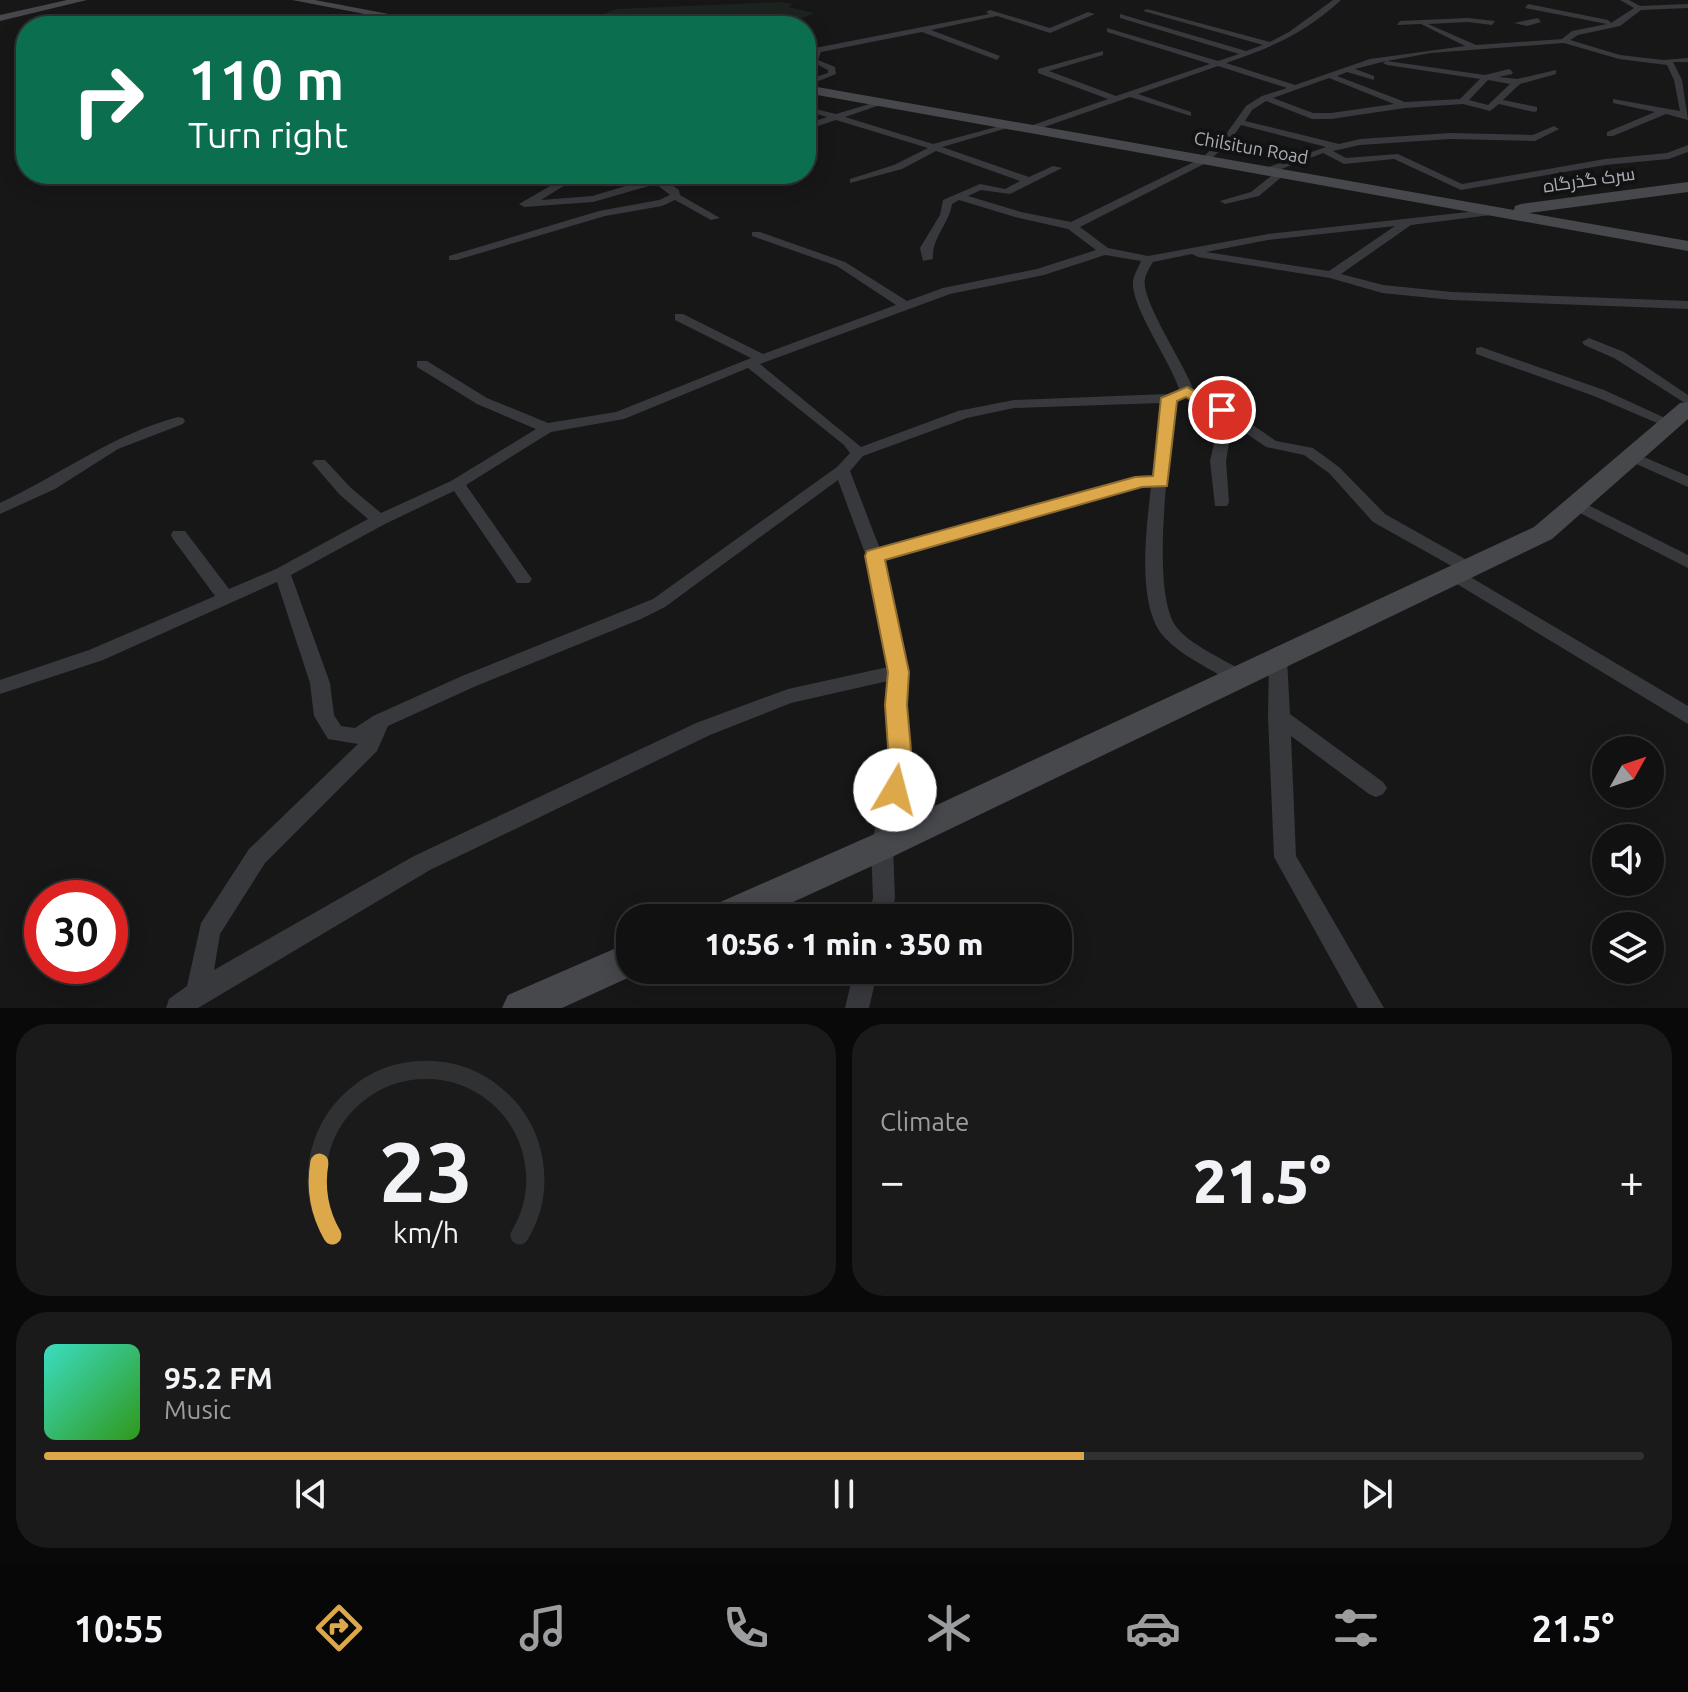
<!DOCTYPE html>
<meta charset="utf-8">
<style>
:root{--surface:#111112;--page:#1a1a1b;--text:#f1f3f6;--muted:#9c9d9f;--line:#303132;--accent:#dca84a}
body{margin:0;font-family:Ubuntu,Cairo,sans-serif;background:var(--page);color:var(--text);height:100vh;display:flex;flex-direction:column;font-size:30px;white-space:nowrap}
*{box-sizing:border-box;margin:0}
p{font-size:26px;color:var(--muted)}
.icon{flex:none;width:44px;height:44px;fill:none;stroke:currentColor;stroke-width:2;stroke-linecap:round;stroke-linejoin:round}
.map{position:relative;height:1008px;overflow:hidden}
.details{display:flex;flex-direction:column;gap:16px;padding:16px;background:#09090a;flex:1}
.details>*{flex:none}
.banner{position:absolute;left:16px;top:16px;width:800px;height:168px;border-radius:32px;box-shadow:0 4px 20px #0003,0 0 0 2px var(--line);background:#0b6e4f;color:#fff;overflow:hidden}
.needle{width:52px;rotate:50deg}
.controls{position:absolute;left:1592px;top:736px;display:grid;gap:16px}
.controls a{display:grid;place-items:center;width:72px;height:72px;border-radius:50%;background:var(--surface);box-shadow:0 4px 20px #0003,0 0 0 2px var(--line);font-size:40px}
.speed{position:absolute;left:24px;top:880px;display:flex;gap:16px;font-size:40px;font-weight:700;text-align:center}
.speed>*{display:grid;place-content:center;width:104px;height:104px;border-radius:50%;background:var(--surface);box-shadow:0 4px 20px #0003,0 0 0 2px var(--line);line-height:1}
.speed .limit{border:12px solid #d22;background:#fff;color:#111}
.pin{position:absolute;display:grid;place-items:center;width:68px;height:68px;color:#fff;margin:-34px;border:4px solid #fff;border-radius:50%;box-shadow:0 2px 8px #0007}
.me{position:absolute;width:88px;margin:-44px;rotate:8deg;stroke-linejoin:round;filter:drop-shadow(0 0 6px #0008)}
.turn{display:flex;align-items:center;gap:28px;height:168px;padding:0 40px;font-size:36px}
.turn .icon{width:104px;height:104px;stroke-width:2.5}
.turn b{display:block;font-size:56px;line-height:68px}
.big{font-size:60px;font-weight:800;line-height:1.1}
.details .widget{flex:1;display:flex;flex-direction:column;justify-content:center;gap:12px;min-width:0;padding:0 28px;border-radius:32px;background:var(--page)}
.details .dial{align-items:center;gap:0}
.dial svg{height:208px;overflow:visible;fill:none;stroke:var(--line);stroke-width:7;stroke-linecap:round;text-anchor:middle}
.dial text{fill:var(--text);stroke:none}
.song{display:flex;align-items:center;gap:24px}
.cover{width:96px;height:96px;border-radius:12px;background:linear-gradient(135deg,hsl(170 70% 55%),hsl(110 70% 35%))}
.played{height:8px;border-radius:4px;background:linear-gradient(90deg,var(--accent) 65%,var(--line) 65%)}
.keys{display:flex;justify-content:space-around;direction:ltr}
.heat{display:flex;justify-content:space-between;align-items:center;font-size:44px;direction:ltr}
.details .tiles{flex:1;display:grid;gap:16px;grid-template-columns:1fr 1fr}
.widget:last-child{grid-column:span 2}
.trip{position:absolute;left:616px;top:904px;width:456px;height:80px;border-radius:32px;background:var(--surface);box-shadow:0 4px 20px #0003,0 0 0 2px var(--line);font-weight:800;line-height:80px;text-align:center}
.dock{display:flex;height:128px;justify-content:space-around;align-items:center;background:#070707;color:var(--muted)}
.dock .icon{width:56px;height:56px}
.dock .current{color:var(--accent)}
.dock b{font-size:36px;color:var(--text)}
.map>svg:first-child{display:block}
</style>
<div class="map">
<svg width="1688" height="1008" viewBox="0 0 1688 1008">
<rect width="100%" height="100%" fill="#171718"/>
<!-- green -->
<path fill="#1d231e" d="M781,2L793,4L788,7L815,13L788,24L574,26L616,9Z"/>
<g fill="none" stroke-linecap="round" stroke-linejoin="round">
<!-- street -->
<path fill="#38393d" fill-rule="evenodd" d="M1333,0H1341C1305,33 1271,48 1226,63L1295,85L1370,59L1465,46L1421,24L1397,25L1400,21L1468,18L1495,21L1492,25L1468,22L1428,24L1476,45L1562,39L1572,31L1607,24L1525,8L1528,4L1608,20L1611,23L1634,8L1620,0H1629L1640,6L1688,4V8L1641,10L1620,26L1578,35L1570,40L1620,55L1663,60L1688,58V62H1673L1682,80L1688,120L1666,114L1613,136H1607V132L1655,112L1613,103V99L1680,111L1674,80L1667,65L1619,59L1564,43L1431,53L1387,61L1485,75L1509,69L1513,72L1512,74L1499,77L1517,79L1556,70V74L1520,84L1503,100L1537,107V111L1534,112L1499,104L1490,111L1463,104L1405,108L1331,119H1312L1266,101L1252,110L1245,121L1339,144L1360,139L1450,133L1533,135L1554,126L1559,129L1535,141L1450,139L1360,145L1333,151L1346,158L1398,154L1462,184L1605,159L1667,153L1688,145V152L1669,159L1605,165L1461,190L1394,159L1344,164L1323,153L1271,173H1263V169L1326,147L1241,125L1230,141L1208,162L1080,227L1108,248L1148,256L1268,234L1495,209L1500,212L1499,214L1411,225L1341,274L1383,285L1452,292L1688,301V309L1452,300L1382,293L1330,278L1198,257L1192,254L1153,262C1150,267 1146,273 1145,279C1140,299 1185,365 1193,389L1211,396L1276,441L1313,448L1339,467L1385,514L1472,563L1475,567L1472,571L1462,572L1688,706V724L1447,578L1444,574L1447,570L1457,569L1373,522L1329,473L1304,455L1266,447L1243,431L1230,437L1226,461L1229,502L1227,506H1215L1210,461L1216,435L1234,425L1201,402L1187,396L1176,400C1170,448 1150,586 1175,625C1187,644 1226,660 1246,673L1249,678L1246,683L1239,685L1232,683C1210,668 1183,657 1165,638C1135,607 1147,526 1151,486H1141L883,559L907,672L906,705L911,761L893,846L895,898L891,918H867L873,898L871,846L891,761L886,705L888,681L791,703L710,735L430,870L198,1008H166L169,999L187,986L201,923L249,849L358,744L328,739L314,716L310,683L277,582L103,660L0,694V680L89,650L215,596L173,539L171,535L173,531H185L229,589L276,569L368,519L339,494L315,466L312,463L315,460H325L351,488L381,513L451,481L536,429L477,404L417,367V361H427L487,398L548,423L616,412L751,358L675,320V314H683L763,354L896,305L837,266L752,236V232H760L845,262L907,301L943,288L1037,269L1096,250L1068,229L1015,217L959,200L952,204C949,224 931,239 933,259L923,261L920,248L940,215L943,200L980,184L1005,189L1020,181L936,151L902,169L850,183V179L894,165L928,148L836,120L806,130V124L827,117L807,111V107L836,114L883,100V104L845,117L933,144L1011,123V127L942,147L1029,177L1053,166L1062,168L1010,194L981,190L968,196L1021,212L1071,222L1202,158L1224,137L1246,106L1262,96L1287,88L1218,66L1138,94L1191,112V116L1130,97L1030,132L1025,129L1027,127L1108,99L1038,73V69L1103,51V55L1049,71L1116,96L1210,64L1107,32V28L1218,61L1239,54L1120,18V14L1246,51L1263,45L1143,11L1147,9L1270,42L1289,32ZM1386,61L1383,63L1387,65L1480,79L1460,99L1405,102L1337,76L1347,72L1374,80V76L1355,69ZM1329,78L1394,104L1331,113H1313L1273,98ZM1488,80L1510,84L1488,105L1469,100ZM1395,226L1329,271L1206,252L1268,240ZM1105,255L1141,261C1138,269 1132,277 1133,285C1134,311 1170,361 1179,389L1167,394L1014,400L958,411L861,447L760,364L950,294L1044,275ZM748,368L844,445L850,453L837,467L653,599L462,676L373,716L355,728L341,726L334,715L330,683L291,575L385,524L454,491L517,583H529L532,579L529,575L466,485L551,432L624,419ZM1161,403L1152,477L1135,478L880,549L850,471L863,456L967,418L1014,408ZM838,480L866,556L888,667L788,689L696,723L414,856L214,970L220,934L265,863L377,751L388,726L476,686L641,619L665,607Z
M990,10L1050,28L1088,12L1095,14L1050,33L997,16L931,30L1000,56L997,60L922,32L821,52L818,60L835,67L836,74L806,86V80L828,73V70L810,61L815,48L989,14L986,12Z
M1538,18L1541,22L1527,26L1514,23Z
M1276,172L1285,174L1259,196L1225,204L1220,201L1251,192Z
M571,174H583L541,200L592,196L646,180L629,174L656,177L675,174L664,180L679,190L680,195L720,218L711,220L675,200L662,206L605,216L457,260H449V256L599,211L659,200L670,195L656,184L593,202L524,207L519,204Z
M1589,338L1624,352L1688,395V405L1614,358L1584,345L1582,342Z
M1481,347L1604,390L1676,423L1674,426H1664L1594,396L1476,354V348Z
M178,417L183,418L185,421L183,424L118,449L55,489L0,514V503C60,475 113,434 178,417Z
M1630,451L1688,476V487L1625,459L1622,456Z
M1580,501L1688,555V568L1574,510L1572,506Z
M1278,652L1285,654L1287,659L1290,714L1383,782L1387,788L1383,794L1376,797L1369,794L1291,736L1296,856L1384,1008H1358L1274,857L1268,716L1269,659L1271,654Z
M854,970H878L869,1008H845Z"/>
<!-- secondary -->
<path fill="#46484c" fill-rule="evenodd" d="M67,0H87L0,21V15Z
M292,0H315L452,26H427Z
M806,85L1514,210L1515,206L1521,204L1688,182V192L1529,213L1688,241V251L806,93Z
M1688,402V419L1552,539L894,856L758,918H703L709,907L870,836L1534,527L1680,403Z
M630,942V970L643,971L562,1008H502L508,995Z"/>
</g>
<!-- route -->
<path fill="#dca84a" stroke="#8f6d30" stroke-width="2" d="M1187,387L1230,410L1222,415L1186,397L1177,401L1167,486L1142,487L885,560L909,672L907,705L912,761L903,797L895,800L886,797L883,790L889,761L885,705L888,672L865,556L867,551L1135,477L1153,476L1161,398Z"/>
<g text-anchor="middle" stroke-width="8" stroke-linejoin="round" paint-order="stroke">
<!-- far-street labels -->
<g font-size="18" fill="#aaaeb6" stroke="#121213">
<text transform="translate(1251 148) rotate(10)" y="6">Chilsitun Road</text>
<text transform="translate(1589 180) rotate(-8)" y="6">سرک گذرگاه</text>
</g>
</g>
</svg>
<div class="controls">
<a><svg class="needle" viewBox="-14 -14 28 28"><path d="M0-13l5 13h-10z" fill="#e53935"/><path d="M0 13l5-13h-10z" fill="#9c9d9f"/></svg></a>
<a><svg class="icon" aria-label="sound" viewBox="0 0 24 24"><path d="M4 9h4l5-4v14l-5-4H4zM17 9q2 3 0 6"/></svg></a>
<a><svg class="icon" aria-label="layers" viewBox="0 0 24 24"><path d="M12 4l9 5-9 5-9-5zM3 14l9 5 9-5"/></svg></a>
</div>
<div class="speed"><div class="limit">30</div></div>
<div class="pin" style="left:1222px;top:410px;background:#d93025"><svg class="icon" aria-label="arrive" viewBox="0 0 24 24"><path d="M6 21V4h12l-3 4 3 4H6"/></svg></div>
<svg class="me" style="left:895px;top:790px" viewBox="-20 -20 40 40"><circle r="19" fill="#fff"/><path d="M0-13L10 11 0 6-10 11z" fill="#dca84a"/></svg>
<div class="trip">10:56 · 1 min · 350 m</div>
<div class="banner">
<div class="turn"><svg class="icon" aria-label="right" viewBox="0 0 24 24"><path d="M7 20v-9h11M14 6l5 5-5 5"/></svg><div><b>110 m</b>Turn right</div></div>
</div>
</div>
<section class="details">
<div class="tiles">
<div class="widget dial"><svg viewBox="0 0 100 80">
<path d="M14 69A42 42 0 1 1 86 69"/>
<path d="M14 69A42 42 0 0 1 9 41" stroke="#dca84a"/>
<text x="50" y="56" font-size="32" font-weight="700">23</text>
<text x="50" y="72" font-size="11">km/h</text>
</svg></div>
<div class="widget"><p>Climate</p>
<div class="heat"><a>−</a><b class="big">21.5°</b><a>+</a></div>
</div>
<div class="widget">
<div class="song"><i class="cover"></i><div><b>95.2 FM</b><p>Music</p></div></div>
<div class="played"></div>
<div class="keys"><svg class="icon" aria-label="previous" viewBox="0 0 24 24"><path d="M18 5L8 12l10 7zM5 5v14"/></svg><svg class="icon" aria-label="pause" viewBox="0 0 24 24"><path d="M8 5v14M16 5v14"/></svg><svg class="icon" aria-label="next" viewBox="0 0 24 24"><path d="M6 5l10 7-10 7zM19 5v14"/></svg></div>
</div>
</div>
</section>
<nav class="dock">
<b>10:55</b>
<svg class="icon current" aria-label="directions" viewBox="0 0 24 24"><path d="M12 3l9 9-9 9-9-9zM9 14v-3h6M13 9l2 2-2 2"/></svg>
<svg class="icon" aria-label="music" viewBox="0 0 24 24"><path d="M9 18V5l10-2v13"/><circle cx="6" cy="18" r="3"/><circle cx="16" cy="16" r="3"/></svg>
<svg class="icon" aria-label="phone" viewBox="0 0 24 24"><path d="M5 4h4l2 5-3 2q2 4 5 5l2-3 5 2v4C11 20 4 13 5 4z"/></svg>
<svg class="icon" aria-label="climate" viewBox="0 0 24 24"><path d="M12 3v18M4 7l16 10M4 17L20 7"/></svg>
<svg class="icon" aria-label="car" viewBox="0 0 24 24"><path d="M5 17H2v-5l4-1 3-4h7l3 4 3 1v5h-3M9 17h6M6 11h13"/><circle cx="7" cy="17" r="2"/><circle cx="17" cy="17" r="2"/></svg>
<svg class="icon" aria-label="filters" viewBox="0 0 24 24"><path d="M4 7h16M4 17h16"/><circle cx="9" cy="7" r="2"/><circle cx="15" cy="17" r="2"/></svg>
<b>21.5°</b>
</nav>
